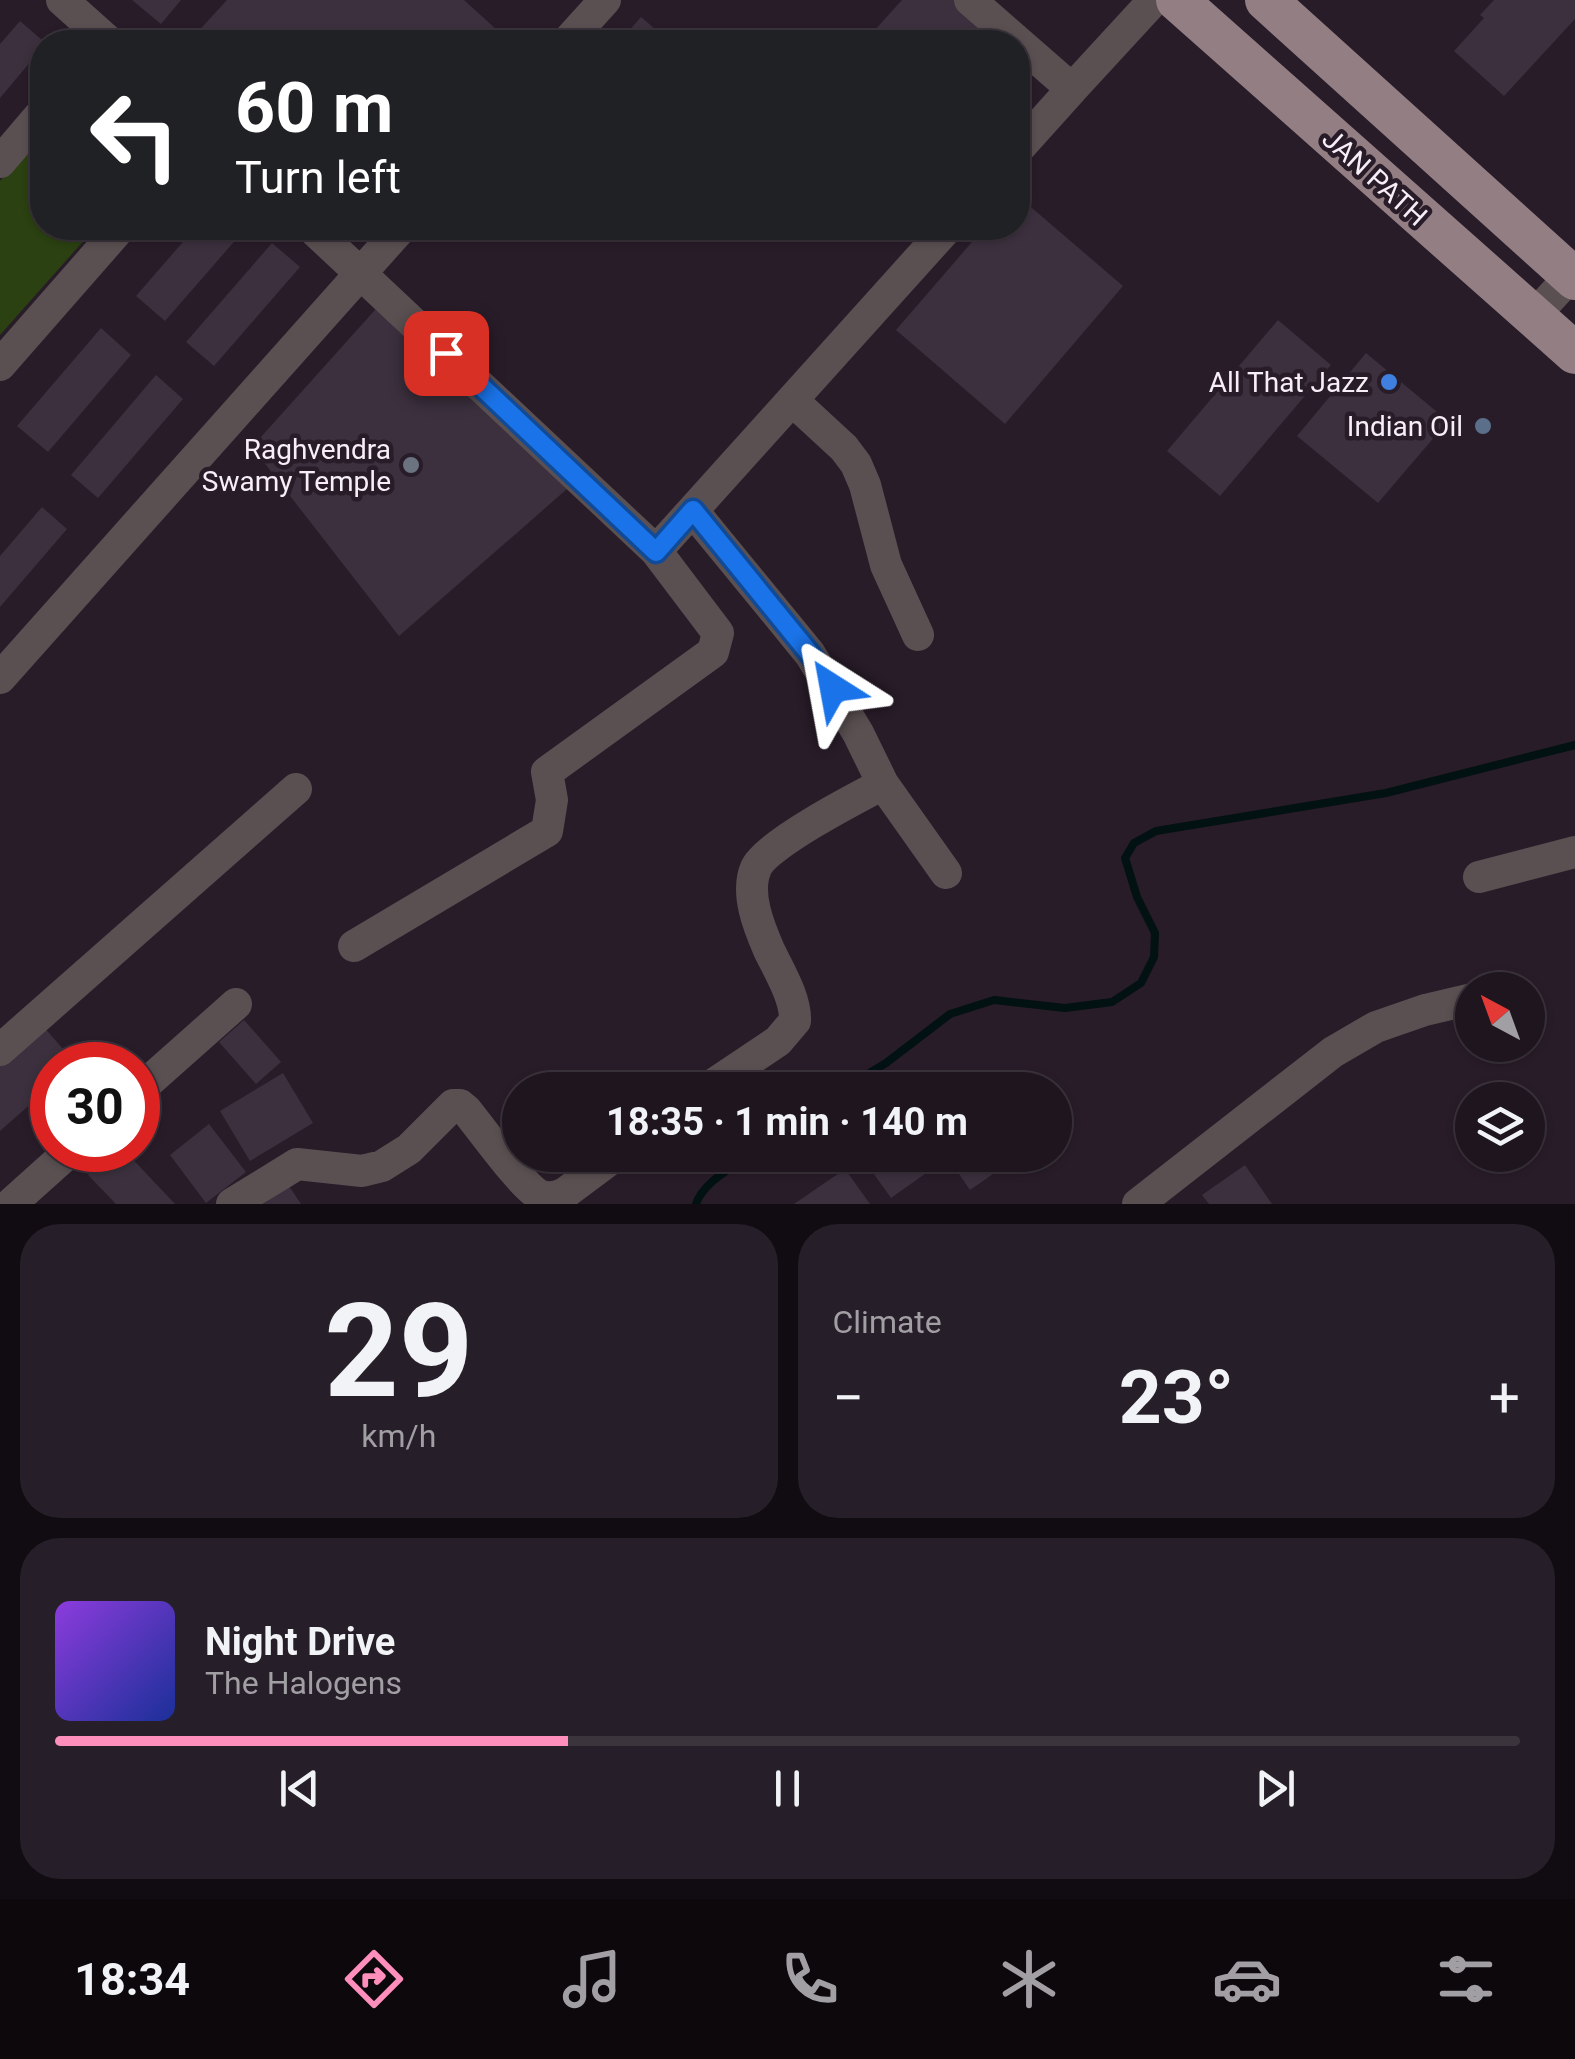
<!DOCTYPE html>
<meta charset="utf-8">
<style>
:root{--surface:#1e151f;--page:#261e28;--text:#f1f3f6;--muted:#a19fa4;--line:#3c343d;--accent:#fe8ebc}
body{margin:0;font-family:Roboto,sans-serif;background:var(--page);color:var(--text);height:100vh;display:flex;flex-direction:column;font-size:38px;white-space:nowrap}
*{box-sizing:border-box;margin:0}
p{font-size:32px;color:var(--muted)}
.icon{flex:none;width:55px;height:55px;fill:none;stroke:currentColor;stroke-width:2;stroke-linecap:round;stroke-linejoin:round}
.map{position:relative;height:1204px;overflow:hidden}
.drawer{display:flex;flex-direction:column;gap:20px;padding:20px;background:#100c11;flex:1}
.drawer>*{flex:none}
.banner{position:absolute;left:30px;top:30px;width:1000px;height:210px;border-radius:40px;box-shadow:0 2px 8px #0004,0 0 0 2px var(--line);background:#202124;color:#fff;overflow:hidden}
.needle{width:65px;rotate:319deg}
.controls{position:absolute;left:1455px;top:972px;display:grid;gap:20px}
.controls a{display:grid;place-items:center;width:90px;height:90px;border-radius:50%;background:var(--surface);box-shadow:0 2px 8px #0004,0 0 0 2px var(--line);font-size:50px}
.speed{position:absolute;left:30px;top:1042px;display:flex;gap:20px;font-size:50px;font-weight:700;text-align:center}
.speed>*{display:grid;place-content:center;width:130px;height:130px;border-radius:50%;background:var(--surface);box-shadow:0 2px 8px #0004,0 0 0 2px var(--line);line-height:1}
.speed .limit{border:15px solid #d22;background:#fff;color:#111}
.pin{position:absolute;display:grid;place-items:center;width:85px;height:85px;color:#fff;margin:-42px;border-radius:20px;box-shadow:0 5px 15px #0006}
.me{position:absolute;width:110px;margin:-55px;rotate:326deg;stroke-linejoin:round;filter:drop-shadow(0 0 8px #0008)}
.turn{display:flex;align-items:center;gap:35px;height:210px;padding:0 40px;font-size:45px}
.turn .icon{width:130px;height:130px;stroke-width:2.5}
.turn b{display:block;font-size:70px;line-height:85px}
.big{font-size:75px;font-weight:700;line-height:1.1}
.drawer .card{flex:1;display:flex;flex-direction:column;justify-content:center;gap:15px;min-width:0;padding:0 35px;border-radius:40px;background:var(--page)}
.drawer .dial{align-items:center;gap:0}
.dial b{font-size:130px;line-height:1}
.song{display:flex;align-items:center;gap:30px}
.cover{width:120px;height:120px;border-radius:15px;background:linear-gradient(135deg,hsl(270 70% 55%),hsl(230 70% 35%))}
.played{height:10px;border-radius:5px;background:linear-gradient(90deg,var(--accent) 35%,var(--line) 35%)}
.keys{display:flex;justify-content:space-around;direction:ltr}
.heat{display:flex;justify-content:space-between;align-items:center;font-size:55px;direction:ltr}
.drawer .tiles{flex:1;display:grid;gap:20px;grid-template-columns:1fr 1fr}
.card:last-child{grid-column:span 2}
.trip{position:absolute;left:502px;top:1072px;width:570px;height:100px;border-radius:50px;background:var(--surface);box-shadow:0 2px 8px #0004,0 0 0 2px var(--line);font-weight:700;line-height:100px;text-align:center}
.dock{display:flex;height:160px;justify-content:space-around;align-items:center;background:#0c080c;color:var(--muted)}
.dock .icon{width:70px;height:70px}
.dock .active{color:var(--accent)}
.dock b{font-size:45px;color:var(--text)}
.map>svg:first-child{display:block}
</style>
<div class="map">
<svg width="1575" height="1204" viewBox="0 0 1575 1204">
<rect width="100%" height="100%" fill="#281c29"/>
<!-- green -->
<path fill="#2b4111" d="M42,132V228H95L0,335V181Z"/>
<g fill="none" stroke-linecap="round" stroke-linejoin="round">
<!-- stream -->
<path stroke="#021111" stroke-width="8" d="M842,1090L886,1063L950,1014L994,1000L1065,1008L1112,1002L1141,983L1154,957L1155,933L1137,897L1125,858L1134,843L1156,831L1386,793L1575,745
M696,1204C703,1182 732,1168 750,1155"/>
</g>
<!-- building -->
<path fill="#3c303e" d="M132,0H181L161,24Z
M227,0H464L508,40L199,42L193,37Z
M902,0H954L1002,42H864Z
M1494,0H1575V19L1504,96L1454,51L1484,18L1480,15Z
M641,17L670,42H619Z
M20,21L42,40V48L0,98V44Z
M1018,196L1123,286L1005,424L896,330L984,228H1018Z
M195,228H246L165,321L136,296Z
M272,243L300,267L214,366L186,342Z
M383,301L575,482L399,636L252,447Z
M1278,320L1331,365L1220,496L1167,451Z
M101,328L131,355L48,452L17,426Z
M1366,353L1448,421L1378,503L1297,436Z
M156,375L183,399L98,498L71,475Z
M42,507L67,529L0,607V556Z
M244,1020L281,1062L256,1084L219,1042Z
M43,1026L77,1065H52V1085L0,1131V1064Z
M283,1073L313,1123L250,1161L220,1111Z
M209,1124L246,1172L206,1203L170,1155Z
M115,1150H124L175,1204H116L88,1175Z
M877,1155H933L939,1164L891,1198L866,1163Z
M946,1155H1014L1016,1158L970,1190Z
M1245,1165L1272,1204H1209L1202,1195Z
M845,1169L870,1204H794Z
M289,1186L301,1204H263Z"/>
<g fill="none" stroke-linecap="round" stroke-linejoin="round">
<!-- minor -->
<path stroke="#5a5052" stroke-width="32" d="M62,0L109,42
M970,0L1072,89L1018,149
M567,42L605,0
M1072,89L1154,0
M0,162L42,113
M312,228L656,551L947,228
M1533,317L1575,271
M0,365L120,228
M792,400L844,448L856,464L865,485L886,565L918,635
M693,511L810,654L858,733L883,784L946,873
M0,678L401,228
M1479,877L1575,852
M354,946L547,831L552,800L547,772L713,652L718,633L656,551
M1512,990H1513
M0,1050L296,789
M705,1090L778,1041L795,1021C796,998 779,971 769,950C759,927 745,893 756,868C765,845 858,797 883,784
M138,1091L236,1004
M12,1203L71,1150
M232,1204L297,1164L362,1171L382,1166L409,1149L453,1105H460L466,1110C480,1127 524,1189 541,1196C550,1199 557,1197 565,1193L616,1155
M1138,1204L1333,1052L1376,1027L1425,1010L1472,999"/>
<!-- major -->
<path stroke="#937f83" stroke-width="42" d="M1177,0L1575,353
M1266,0L1575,279"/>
</g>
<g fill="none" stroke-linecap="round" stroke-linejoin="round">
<defs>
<path id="route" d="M446,353L656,552L693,510L810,654L833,688"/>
</defs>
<!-- route casing -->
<use href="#route" stroke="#114b97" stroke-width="25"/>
<!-- route -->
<use href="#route" stroke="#1a73e8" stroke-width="18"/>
</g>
<!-- markers -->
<circle fill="#3f7fe0" stroke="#281c29" stroke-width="4" cx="1389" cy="382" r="10"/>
<circle fill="#5c6f8a" stroke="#281c29" stroke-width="4" cx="1483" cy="426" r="10"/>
<circle fill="#6b7280" stroke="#281c29" stroke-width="4" cx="411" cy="465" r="10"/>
<g text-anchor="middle" stroke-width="9" stroke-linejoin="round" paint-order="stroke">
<!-- street labels -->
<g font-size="28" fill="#f7eff8" stroke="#281c29">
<text transform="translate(1375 177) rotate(42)" y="10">JAN PATH</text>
</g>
<!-- poi labels -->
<g font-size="28" fill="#f7eff8" stroke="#281c29" text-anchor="end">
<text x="1369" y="392">All That Jazz</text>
<text x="1463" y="436">Indian Oil</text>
<text x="391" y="459">Raghvendra<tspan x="391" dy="32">Swamy Temple</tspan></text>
</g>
</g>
</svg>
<div class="controls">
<a><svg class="needle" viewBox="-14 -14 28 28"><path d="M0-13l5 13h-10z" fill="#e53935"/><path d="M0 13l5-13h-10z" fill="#a19fa4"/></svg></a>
<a><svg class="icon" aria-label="layers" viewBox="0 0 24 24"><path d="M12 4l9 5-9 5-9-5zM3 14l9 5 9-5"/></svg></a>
</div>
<div class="speed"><div class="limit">30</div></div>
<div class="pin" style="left:446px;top:353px;background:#d93025"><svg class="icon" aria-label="arrive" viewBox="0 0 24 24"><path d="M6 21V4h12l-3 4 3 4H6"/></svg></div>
<svg class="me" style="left:833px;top:688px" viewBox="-20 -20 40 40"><path d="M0-17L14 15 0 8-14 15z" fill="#1a73e8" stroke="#fff" stroke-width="4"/></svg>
<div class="trip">18:35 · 1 min · 140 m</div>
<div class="banner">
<div class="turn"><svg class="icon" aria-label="left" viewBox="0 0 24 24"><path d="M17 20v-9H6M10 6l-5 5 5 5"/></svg><div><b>60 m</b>Turn left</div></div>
</div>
</div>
<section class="drawer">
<div class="tiles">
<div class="card dial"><b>29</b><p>km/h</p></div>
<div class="card"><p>Climate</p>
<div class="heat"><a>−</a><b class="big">23°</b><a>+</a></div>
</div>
<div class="card">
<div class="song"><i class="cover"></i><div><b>Night Drive</b><p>The Halogens</p></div></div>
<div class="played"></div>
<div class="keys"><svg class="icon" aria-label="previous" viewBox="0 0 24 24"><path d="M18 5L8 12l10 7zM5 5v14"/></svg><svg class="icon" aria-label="pause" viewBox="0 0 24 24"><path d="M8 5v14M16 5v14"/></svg><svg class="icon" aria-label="next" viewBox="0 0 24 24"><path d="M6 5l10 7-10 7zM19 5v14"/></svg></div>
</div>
</div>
</section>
<nav class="dock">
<b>18:34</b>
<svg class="icon active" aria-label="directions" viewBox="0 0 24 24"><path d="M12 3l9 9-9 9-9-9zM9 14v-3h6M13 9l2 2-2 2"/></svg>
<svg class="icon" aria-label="music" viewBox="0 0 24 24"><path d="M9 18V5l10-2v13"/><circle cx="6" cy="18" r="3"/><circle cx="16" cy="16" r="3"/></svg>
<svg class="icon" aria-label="phone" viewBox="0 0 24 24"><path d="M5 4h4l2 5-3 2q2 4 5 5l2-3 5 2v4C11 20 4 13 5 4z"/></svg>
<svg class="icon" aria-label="climate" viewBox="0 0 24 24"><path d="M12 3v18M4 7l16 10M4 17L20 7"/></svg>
<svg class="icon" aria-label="car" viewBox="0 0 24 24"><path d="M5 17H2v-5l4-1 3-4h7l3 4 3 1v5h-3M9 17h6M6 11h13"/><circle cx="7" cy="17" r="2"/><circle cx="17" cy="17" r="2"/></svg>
<svg class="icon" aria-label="filters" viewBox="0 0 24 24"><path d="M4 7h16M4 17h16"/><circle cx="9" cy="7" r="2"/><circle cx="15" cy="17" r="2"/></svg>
</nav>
